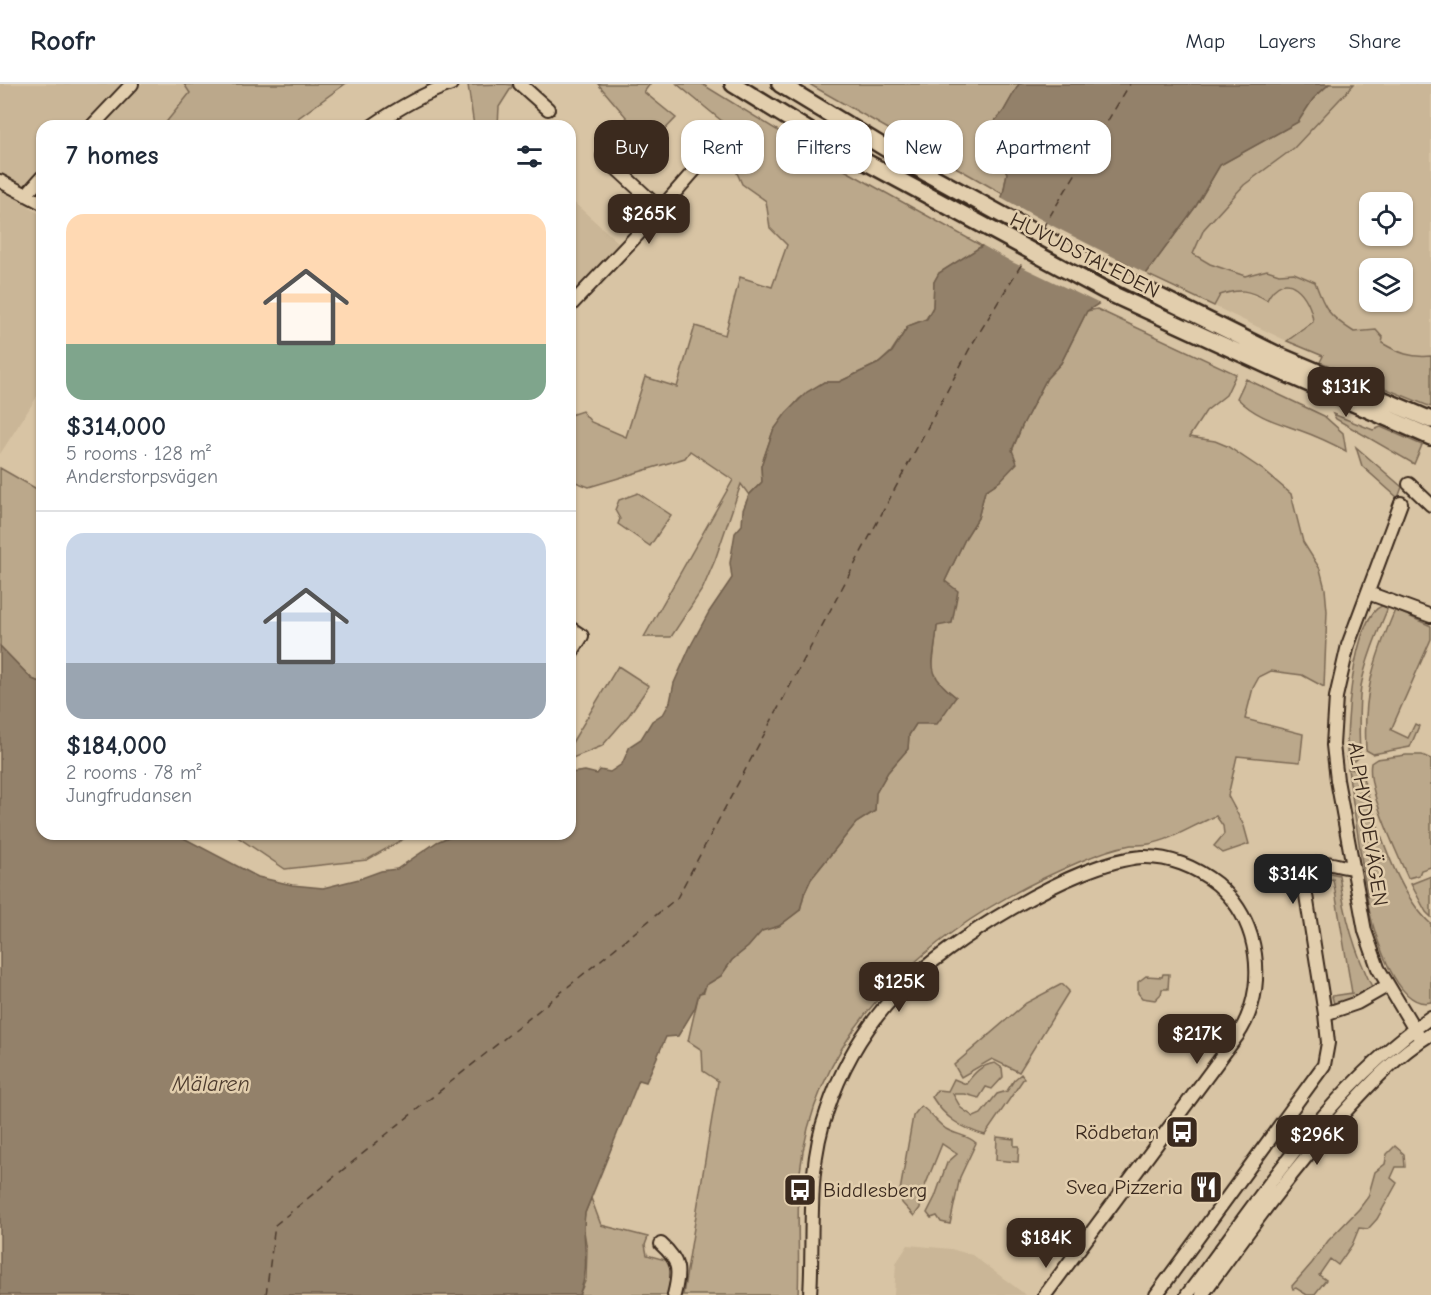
<!DOCTYPE html>
<html lang="en">
<head>
<meta charset="utf-8">
<style>
  body { margin:0; font-family:"Comic Neue",sans-serif; background:#f6f6f7; color:#1f2937; height:100vh; display:flex; flex-direction:column; font-size:22px; white-space:nowrap }
  * { box-sizing:border-box; margin:0 }
  p { font-size:20px; color:#747a83 }
  .icon { flex:none; width:33px; height:33px; fill:none; stroke:currentColor; stroke-width:2; stroke-linecap:round; stroke-linejoin:round }
  .map { position:relative; flex:1; overflow:hidden }
  .panel { position:absolute; left:36px; top:36px; width:540px; height:720px; display:flex; flex-direction:column; background:#fff; border-radius:18px; box-shadow:0 2px 4px #0004 }
  .panel>* { flex:none }
  .banner { position:absolute; left:594px; top:36px; width:570px; height:54px; display:flex; gap:12px }
  .buttons { position:absolute; left:1359px; top:108px; display:grid; gap:12px }
  .buttons a { display:grid; place-items:center; width:54px; height:54px; border-radius:12px; background:#fff; box-shadow:0 2px 4px #0004; font-size:30px }
  .price { position:absolute; translate:-50% -51px; padding:0 14px; border-radius:12px; background:#3b2a1e; color:#fff; font-size:20px; line-height:39px; filter:drop-shadow(0 2px 3px #0008) }
  .price::after { content:''; position:absolute; left:50%; top:36px; width:18px; height:14px; margin-left:-9px; background:inherit; clip-path:polygon(0 0,100% 0,50% 100%) }
  .price.on { background:#222; color:#fff }
  ul { padding:0; list-style:none }
  li { display:grid; align-content:center; gap:12px; height:318px; padding:0 30px }
  li+li { border-top:2px solid #e0e1e3 }
  li span { display:grid; place-items:center; height:186px; border-radius:18px; color:#555 }
  li>.icon { margin-inline-start:auto }
  span .icon { width:108px; height:108px; fill:#fffc; stroke-width:1 }
  li b { font-size:26px }
  h2 { display:flex; justify-content:space-between; align-items:center; height:72px; padding:0 30px; font-size:26px }
  .tag { padding:0 21px; border-radius:18px; background:#fff; box-shadow:0 2px 4px #0004; font-size:21px; line-height:54px }
  .tag.on { background:#3b2a1e; color:#fff }
  header { display:flex; align-items:center; gap:36px; box-sizing:border-box; height:84px; padding:0 30px; background:#fff; border-bottom:2px solid #e0e1e3 }
  header strong { font-size:28px }
  nav { display:flex; gap:33px; margin-inline-start:auto; font-size:21px }
  .map>svg:first-child { display:block }
  .built { fill:#cab697; fill-rule:evenodd }
  .green { fill:#bba88b; stroke:#7b6954; stroke-width:1.5 }
  .water { fill:#93816a; stroke:#705e4c; stroke-width:1.5 }
  .pier { fill:#d8c4a4 }
  .lines { fill:none; stroke-linecap:round; stroke-linejoin:round }
  .ferry { stroke:#4d3b2d; stroke-width:1.5; stroke-dasharray:8 6; stroke-linecap:butt }
  .minor-casing { stroke:#3b2a1e; stroke-width:16 }
  .major-casing { stroke:#3b2a1e; stroke-width:20 }
  .minor { stroke:#e2cead; stroke-width:12 }
  .major { stroke:#e2cead; stroke-width:15 }
  .labels { text-anchor:middle; stroke-width:5; stroke-linejoin:round; paint-order:stroke }
  .street-label { font-size:21px; fill:#3b2a1e; stroke:#e2cead }
  .poi-label { font-size:21px; fill:#3b2a1e; stroke:#e2cead; text-anchor:end }
  .water-label { font-size:22px; font-style:italic; fill:#4d3b2d; stroke:#e2cead }
</style>
</head>
<body>
<header>
<strong>Roofr</strong>
<nav><a>Map</a><a>Layers</a><a>Share</a></nav>
</header>
<div class="map">
<svg width="1431" height="1211" viewBox="0 0 1431 1211">
  <rect width="100%" height="100%" fill="#d8c4a4"/>
  <filter id="ink" filterUnits="userSpaceOnUse"><feTurbulence type="fractalNoise" baseFrequency=".0167" numOctaves="2"/><feDisplacementMap in="SourceGraphic" scale="12" xChannelSelector="R" yChannelSelector="G"/><feConvolveMatrix kernelMatrix="1 2 1 2 8 2 1 2 1" color-interpolation-filters="sRGB"/></filter>
  <g filter="url(#ink)">
    <path class="built" d="M0 0H184L190 9 163 42H42V106L29 124 42 131V305L0 370Z
      M1354 0H1431V272L1418 273 1398 269 1381 259 1376 246 1354 248 1334 235 1323 220 1315 198 1294 189 1279 191 1267 186 1245 192 1210 180 1193 170 1204 145 1244 101 1294 64ZM1370 118H1402V152H1370ZM1370 184H1402V218H1370Z
      M570 115 620 160 570 212Z
      M1285 201 1298 204 1305 212 1312 226 1313 238 1287 257 1214 222 1220 211 1236 205 1263 215 1274 205Z
      M908 1161 951 1165 972 1171 1026 1211H894L896 1179Z"/>
    <path class="green" d="M184 0H345L287 42H163L190 9Z
      M504 0 513 1 499 23 498 42H474L468 1Z
      M598 0H650L644 8 676 34 650 61Z
      M677 0H702L821 73 982 162 939 189 934 198 933 223 926 235 908 242 891 268 879 279 839 298H824L799 315 773 347 761 382 762 398 749 411 741 400 715 476 703 504 671 553H644L733 396 690 367 685 374 589 403 570 396V331L582 327 591 338 626 353 645 293 677 303 695 242 725 251 740 193 772 203 787 161 770 144 766 117 742 100 734 82 751 61Z
      M809 0H1019L1003 28 990 42 988 55 1007 89 1003 110Z
      M1329 0H1354L1294 64 1244 101 1204 145 1193 170 1210 180 1245 192 1267 186 1279 190 1294 189 1315 198C1325 226 1329 232 1354 248L1376 246 1383 254 1382 259C1399 269 1411 274 1431 272V323L1320 278 1323 272 1287 257 1313 238C1311 211 1285 181 1267 216 1248 206 1240 204 1220 211L1214 222 1146 190 1196 122 1220 81 1298 38 1313 15Z
      M1097 225 1236 290 1226 311 1206 327 1189 353 1215 357 1227 362 1263 386 1291 410 1303 458 1320 485 1325 505 1327 527 1324 603 1302 591 1271 587 1259 593 1253 604 1245 635 1303 650 1300 678 1237 672 1228 712 1244 742 1249 760 1223 769 1214 762 1224 750 1223 742 1216 732C1194 741 1172 756 1149 760 1143 761 1137 761 1131 761 1113 764 1095 771 1079 778 945 835 817 933 800 1088 796 1127 800 1171 798 1211H683L718 997 703 987 702 966 688 957 699 909 704 908 706 901 721 892 732 876 748 863 762 846 779 842 800 826 804 810 811 795 856 739 875 727 876 709 888 688 908 665 909 651 916 640 956 613 939 600 932 587 937 542 945 497 966 453 978 434 985 407 1000 397 1022 342 1047 294 1061 279 1087 227Z
      M1246 295 1324 332 1343 349 1346 367C1331 359 1316 352 1299 346 1276 338 1256 333 1237 314Z
      M1333 330 1373 346 1381 343 1422 361 1414 380 1336 335Z
      M1356 363 1402 403 1398 414 1362 382Z
      M0 384 42 408V599L32 595 0 562Z
      M638 409 671 431 650 462 618 440 620 435 615 426 619 416Z
      M1382 522 1387 524V526C1377 550 1366 576 1361 602 1358 625 1359 649 1360 672L1355 677 1348 678C1344 650 1353 532 1382 522Z
      M1395 526 1431 542V555L1391 646 1408 654 1415 640 1419 642 1410 663 1373 670 1366 666C1363 610 1373 578 1395 526Z
      M618 582 649 602 629 631 602 662 570 675V662Z
      M1406 671H1422L1431 675V783L1421 786 1419 791 1408 794C1397 769 1366 705 1371 679L1377 675Z
      M1348 685 1360 686C1365 697 1367 710 1371 721 1383 759 1401 813 1431 840V918C1397 927 1375 851 1369 826Z
      M233 750H412L367 776 285 785Z
      M1315 786 1339 791C1345 833 1354 866 1373 905L1351 916 1334 920 1332 912 1352 909 1333 795 1308 799V795L1316 794Z
      M1431 792V833L1426 828 1411 800Z
      M1163 890H1169L1168 905H1162L1161 910 1155 916 1142 914 1138 909V898L1146 892 1162 893Z
      M1062 900 1069 907 1019 988 992 975 961 993 954 981 1026 919Z
      M995 979 1002 984 1003 993 992 1005 986 1003 979 1014 965 1010H953L961 1024 974 1033 981 1030 997 1010 1007 1007 1014 996 1021 990 1024 994 985 1051C961 1044 945 1034 932 1013L937 1006 948 1007 954 995 966 1000C974 989 981 981 995 979Z
      M921 1022C930 1028 936 1038 946 1045 956 1051 968 1051 976 1059L960 1093 950 1140 941 1138 937 1132 931 1134 927 1129 935 1113 947 1079 957 1070 942 1060 925 1102 920 1124 914 1132 902 1119 900 1107 913 1032Z
      M997 1053 1014 1055V1062H1019L1018 1078 996 1076Z
      M1395 1062 1404 1070 1405 1083H1396L1391 1094 1397 1099 1377 1135 1368 1145 1359 1144 1352 1161 1338 1181 1330 1175 1319 1191 1326 1196 1314 1211H1307L1296 1204 1293 1205 1292 1202 1312 1179 1328 1157 1359 1125 1368 1113 1375 1088 1385 1080 1387 1070Z
      M591 1114 601 1141 648 1153 645 1161 647 1171 669 1177 672 1185 668 1211H579L586 1195 587 1165 583 1142 585 1129Z"/>
    <path class="water" d="M1019 0H1329L1313 15 1298 38 1220 81 1196 122 1146 190 1087 227 1061 279 1047 294 1022 342 1012 366 1017 379 1000 397 985 407 978 434 966 453 945 497 958 507 952 539 937 542C935 580 922 587 956 613L937 640H916L909 651 908 665 888 688 876 709 875 727 856 739 811 795 804 810 800 826 779 842 762 847 748 863 732 876 721 892 706 901 703 908 699 909 695 924 678 952 666 953 646 998 639 996 585 1129C581 1159 592 1179 579 1211H0V562L32 595 42 599V750H176L258 793 292 801 323 804 359 795 381 787 397 785 437 758 455 750H570V689L585 687 597 690 600 686 610 688 622 680 630 662 641 655 652 637 664 629 670 618 674 599 690 563 709 528 732 494 730 479 735 449 742 441 743 426 749 411 762 398 761 382 773 347 786 329 807 308 824 298H839L879 279 892 268 908 242 927 235 933 223 934 198 939 189 982 162 1003 110 1007 89 988 55 990 42 1003 28Z"/>
    <path class="pier" d="M999 112 1053 142 1149 191 1102 221 1012 178 980 160Z"/>
    <g class="lines">
      <path class="ferry" d="M1042 145 1130 0
        M266 1211 275 1141 677 814 971 262 1026 173"/>
      <defs>
        <path id="minor" d="M520 0 548 25
          M92 42 132 0
          M372 42C397 25 422 10 451 0
          M603 72 659 124
          M0 97 42 119
          M26 111 42 93
          M570 222 643 145 721 56
          M1409 400 1431 421
          M1401 419 1348 561 1336 613 1333 661 1337 696 1365 847 1378 884 1421 956
          M1368 509 1431 532
          M570 544 582 552 570 571
          M1325 930 1357 919 1387 902
          M661 1160C680 1177 680 1187 674 1211
          M810 1211C814 1150 806 1085 827 1027 842 982 866 941 899 907 946 859 1074 778 1142 773 1169 772 1196 783 1217 800 1233 814 1245 832 1251 852 1261 886 1257 923 1237 952L1045 1211
          M1156 1211 1324 981 1328 959 1325 930 1302 786C1322 773 1333 782 1353 784
          M1187 1211C1262 1113 1328 1004 1431 933
          M1202 1211C1247 1149 1292 1086 1343 1030 1370 1000 1397 971 1431 950"/>
        <path id="major" d="M733 0 814 50 1105 207 1275 285 1431 353
          M780 0 928 90 1077 172 1280 272 1431 336"/>
      </defs>
      <use href="#minor" class="minor-casing"/>
      <use href="#major" class="major-casing"/>
      <use href="#minor" class="minor"/>
      <use href="#major" class="major"/>
    </g>
  </g>
  <defs>
    <symbol id="bus-square" viewBox="-11 -11 22 22"><rect x="-9" y="-9" width="18" height="18" rx="4" fill="#3b2a1e" stroke="#e2cead"/><path d="M-5-6H5V4H4V6H2V4H-2V6H-4V4H-5ZM-3.5-4V0h7V-4ZM-3.5 1.2v1.5H-2V1.2ZM2 1.2v1.5H3.5V1.2Z" fill="#fff"/></symbol>
    <symbol id="restaurant-square" viewBox="-11 -11 22 22"><rect x="-9" y="-9" width="18" height="18" rx="4" fill="#3b2a1e" stroke="#e2cead"/><path d="M-5-6h1v4h1v-4h1v4h1v-4h1v5L-1.5 .5V6h-2V.5L-5-1ZM5-6V6H3V1.5H1.5Q1.5-4 5-6Z" fill="#fff"/></symbol>
  </defs>
  <g fill-rule="evenodd">
    <use href="#bus-square" x="1163" y="1029" width="38" height="38"/>
    <use href="#restaurant-square" x="1187" y="1084" width="38" height="38"/>
    <use href="#bus-square" x="781" y="1087" width="38" height="38"/>
  </g>
  <g class="labels">
    <g class="street-label">
      <text transform="translate(1085 171) rotate(27)" y="7">HUVUDSTALEDEN</text>
      <text transform="translate(1368 740) rotate(81)" y="7">ALPHYDDEVÄGEN</text>
    </g>
    <g class="poi-label">
      <text x="1159" y="1055">Rödbetan</text>
      <text x="1183" y="1110">Svea Pizzeria</text>
      <text x="823" y="1113" text-anchor="start">Biddlesberg</text>
    </g>
    <g class="water-label">
      <text x="211" y="1007">Mälaren</text>
    </g>
  </g>
</svg>
<div class="buttons">
<a><svg class="icon" aria-label="locate" viewBox="0 0 24 24"><circle cx="12" cy="12" r="6"/><path d="M12 2v4M12 18v4M2 12h4M18 12h4"/></svg></a>
<a><svg class="icon" aria-label="layers" viewBox="0 0 24 24"><path d="M12 4l9 5-9 5-9-5zM3 14l9 5 9-5"/></svg></a>
</div>
<b class="price" style="left:649px;top:161px">$265K</b>
<b class="price" style="left:1346px;top:334px">$131K</b>
<b class="price on" style="left:1293px;top:821px">$314K</b>
<b class="price" style="left:899px;top:929px">$125K</b>
<b class="price" style="left:1197px;top:981px">$217K</b>
<b class="price" style="left:1317px;top:1082px">$296K</b>
<b class="price" style="left:1046px;top:1185px">$184K</b>
<div class="banner">
<a class="tag on">Buy</a>
<a class="tag">Rent</a>
<a class="tag">Filters</a>
<a class="tag">New</a>
<a class="tag">Apartment</a>
</div>
<section class="panel">
<h2>7 homes<svg class="icon" aria-label="filters" viewBox="0 0 24 24"><path d="M4 7h16M4 17h16"/><circle cx="9" cy="7" r="2"/><circle cx="15" cy="17" r="2"/></svg></h2>
<ul>
<li><span style="background:linear-gradient(#ffd9b3 70%,#7fa58c 0)"><svg class="icon" aria-label="home" viewBox="0 0 24 24"><path d="M3 11l9-7 9 7M6 9v11h12V9"/></svg></span><div><b>$314,000</b><p>5 rooms · 128 m²</p><p>Anderstorpsvägen</p></div></li>
<li><span style="background:linear-gradient(#c9d6e8 70%,#9aa5b1 0)"><svg class="icon" aria-label="home" viewBox="0 0 24 24"><path d="M3 11l9-7 9 7M6 9v11h12V9"/></svg></span><div><b>$184,000</b><p>2 rooms · 78 m²</p><p>Jungfrudansen</p></div></li>
</ul>
</section>
</div>
</body>
</html>
